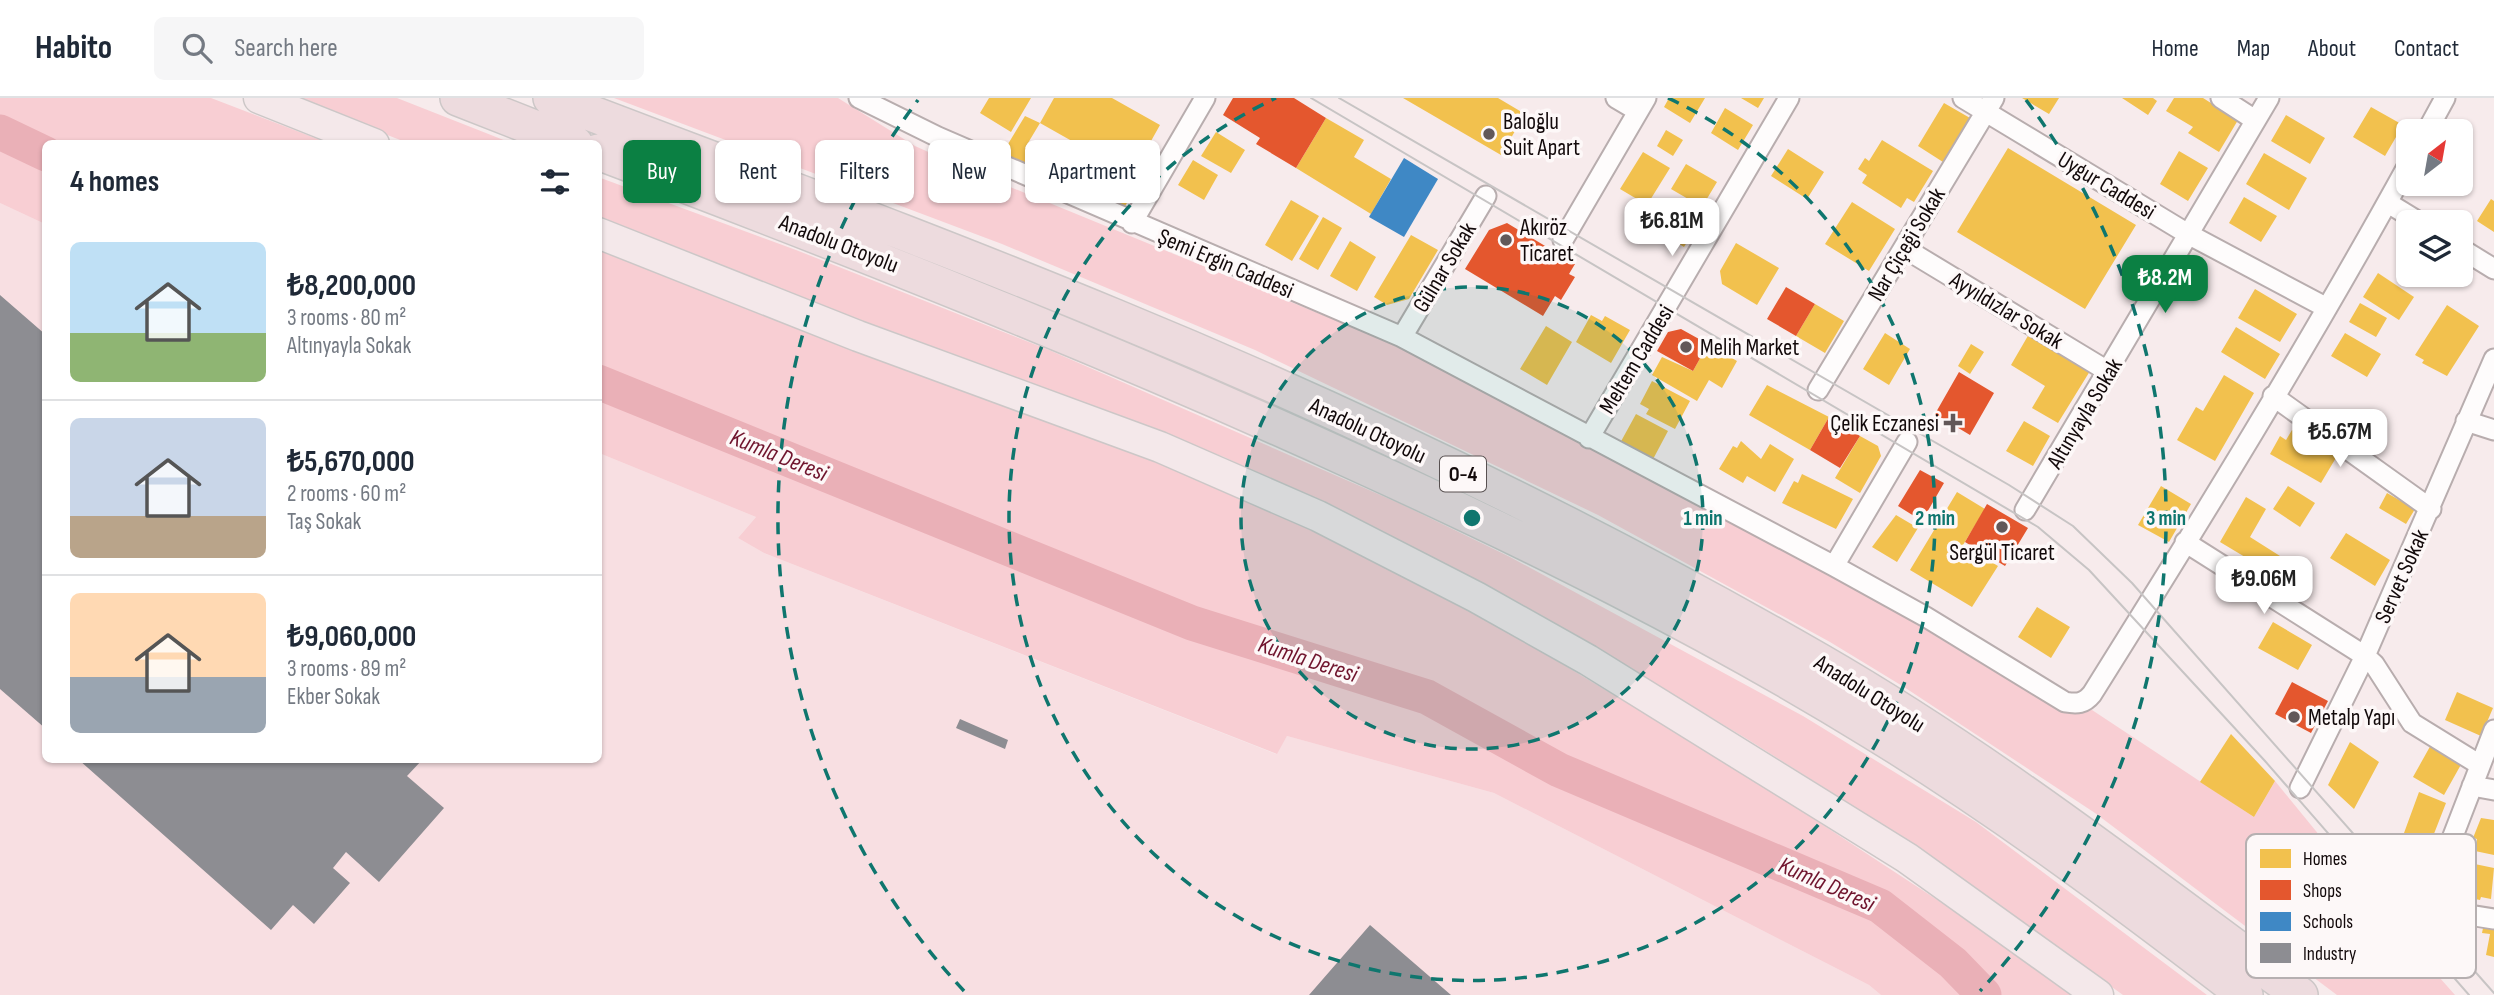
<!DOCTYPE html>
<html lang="en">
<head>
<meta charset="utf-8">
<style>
  body { margin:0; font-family:"Sofia Sans Condensed",sans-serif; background:#f6f6f7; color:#1f2937; height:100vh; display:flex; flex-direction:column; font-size:26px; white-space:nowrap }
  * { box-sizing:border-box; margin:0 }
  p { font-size:23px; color:#747a83 }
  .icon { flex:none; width:38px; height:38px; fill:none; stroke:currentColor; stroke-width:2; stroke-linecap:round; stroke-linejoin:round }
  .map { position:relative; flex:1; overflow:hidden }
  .sheet { position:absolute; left:42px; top:42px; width:560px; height:623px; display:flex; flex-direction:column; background:#fff; border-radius:10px; box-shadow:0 2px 5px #0004 }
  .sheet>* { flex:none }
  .hud { position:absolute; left:623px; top:42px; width:665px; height:63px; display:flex; gap:14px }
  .needle { width:46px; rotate:31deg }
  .buttons { position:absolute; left:2396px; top:21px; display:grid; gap:14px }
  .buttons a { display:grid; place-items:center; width:77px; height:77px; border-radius:10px; background:#fff; box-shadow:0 2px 5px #0004; font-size:35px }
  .price { position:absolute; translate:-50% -60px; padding:0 16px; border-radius:14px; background:#fff; color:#222; font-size:23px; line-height:46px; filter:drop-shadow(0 2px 4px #0008) }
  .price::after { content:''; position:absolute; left:50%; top:42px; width:21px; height:16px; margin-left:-10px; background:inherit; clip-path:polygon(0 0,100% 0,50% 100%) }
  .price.selected { background:#0b8043; color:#fff }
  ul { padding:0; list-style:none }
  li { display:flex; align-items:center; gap:21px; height:175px; padding:0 28px }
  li+li { border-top:2px solid #e0e1e3 }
  li span { display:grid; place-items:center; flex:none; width:196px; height:140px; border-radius:10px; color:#555 }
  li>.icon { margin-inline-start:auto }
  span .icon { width:84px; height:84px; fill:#fffc; stroke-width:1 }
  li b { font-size:30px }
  h2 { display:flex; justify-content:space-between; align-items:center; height:84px; padding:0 28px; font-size:30px }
  .pill { padding:0 24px; border-radius:10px; background:#fff; box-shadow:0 2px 5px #0004; font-size:24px; line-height:63px }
  .pill.selected { background:#0b8043; color:#fff }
  header { display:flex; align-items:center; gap:42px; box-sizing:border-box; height:98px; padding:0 35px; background:#fff; border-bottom:2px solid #e0e1e3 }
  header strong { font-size:33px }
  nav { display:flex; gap:38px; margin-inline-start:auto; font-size:24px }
  .search { width:490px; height:63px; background:#f6f6f7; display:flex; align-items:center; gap:18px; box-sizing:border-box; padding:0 24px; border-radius:10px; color:#747a83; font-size:26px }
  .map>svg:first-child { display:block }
  .built { fill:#f8dfe2 }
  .green { fill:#f8ced3 }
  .homes { fill:#f2c14e }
  .shops { fill:#e4572e }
  .schools { fill:#3f88c5 }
  .industry { fill:#8d8d92 }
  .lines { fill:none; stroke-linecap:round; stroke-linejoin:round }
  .river { stroke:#eab0b7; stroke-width:35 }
  .minor-casing { stroke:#b8adae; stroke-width:23 }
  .primary-casing { stroke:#ccc7c7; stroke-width:33 }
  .motorway-casing { stroke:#ccc7c7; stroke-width:38 }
  .minor { stroke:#fefcfc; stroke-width:19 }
  .primary { stroke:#f4e8ea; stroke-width:30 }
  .motorway { stroke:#eddbde; stroke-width:35 }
  .tram { stroke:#c7c4c4; stroke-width:2 }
  .ring { fill:none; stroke:#0f766e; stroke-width:3.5; stroke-dasharray:12 9 }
  .poi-dot { fill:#625859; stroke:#fdf8f8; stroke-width:2.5 }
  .labels { text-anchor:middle; stroke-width:7; stroke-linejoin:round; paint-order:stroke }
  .shield { fill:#fdf8f8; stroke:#585151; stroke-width:2 }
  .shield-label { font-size:21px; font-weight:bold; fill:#12090a }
  .poi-label { font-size:23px; fill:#12090a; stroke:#fdf8f8; text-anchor:start }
  .street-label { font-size:23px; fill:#12090a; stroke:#fdf8f8 }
  .water-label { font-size:24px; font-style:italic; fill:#70152e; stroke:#fdf8f8 }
  .key { fill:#fdf8f8; stroke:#b6b0b1; stroke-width:2 }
  .key-label { font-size:19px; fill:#12090a }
  .centre { fill:#0f766e; stroke:#fdf8f8; stroke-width:3.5 }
  .ring-label { font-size:21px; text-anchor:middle; font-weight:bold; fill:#0f766e; stroke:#fdf8f8; stroke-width:7; stroke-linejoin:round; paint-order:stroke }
</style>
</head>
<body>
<header>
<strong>Habito</strong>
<div class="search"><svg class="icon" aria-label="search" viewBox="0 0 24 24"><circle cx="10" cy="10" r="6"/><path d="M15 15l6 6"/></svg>Search here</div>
<nav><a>Home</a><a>Map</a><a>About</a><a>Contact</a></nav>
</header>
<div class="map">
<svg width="2494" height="897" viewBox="0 0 2494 897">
  <rect width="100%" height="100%" fill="#f7ebec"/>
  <path class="built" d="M0 105 45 126 46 662H598L599 355 756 419 738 440 764 455 1276 656 1287 638 1494 695 1869 887 1881 897H0Z"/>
  <path class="green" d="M0 0H211L328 45 46 46 45 126 0 105Z
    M292 0H397L511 45H408Z
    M614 0H838L915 48 964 70 1396 247 1830 474 2061 614 2092 612 2254 719 2275 683 2392 826 2455 897H2337L2095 715 1904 589 1830 544 1598 417 1255 252 1002 146Z
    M598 79 796 152 1049 252 1401 406 1510 459 1803 618 1976 724 2207 897H2123L1910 744 1747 641 1577 539 1325 407 1224 359 967 265 599 120Z
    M598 151 1164 365 1308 429 1509 534 1745 676 2003 845 2073 897H1881L1869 887 1494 695 1287 638 1277 656 764 455 738 440 756 419 599 355Z"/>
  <path class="homes" d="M989 0H1031L1011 34 980 15Z
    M1054 0H1112L1160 27 1132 77 1040 25Z
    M1403 0H1498L1525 16 1501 57Z
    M1669 0H1705L1690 25 1664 9Z
    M1741 0H1764L1758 10Z
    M2022 0H2059L2049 16Z
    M2122 0H2153L2157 3 2148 17Z
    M2174 0H2203L2238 22 2219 54 2188 35 2193 29 2166 13Z
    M1944 5 1970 20 1943 64 1918 48Z
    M2371 9 2403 27 2385 58 2353 39Z
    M1725 10 1753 27 1738 52 1711 35Z
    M2286 17 2325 40 2310 66 2271 43Z
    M1025 18 1040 25 1025 50 1130 100 1122 113 1002 56Z
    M1326 20 1364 42 1354 59 1391 81 1371 116 1296 70Z
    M1666 32 1683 42 1673 58 1657 48Z
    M1216 34 1245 52 1231 75 1201 58Z
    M1882 42 1933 73 1914 104 1907 100 1901 110 1862 85 1867 77 1858 71 1865 60 1869 63Z
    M2008 50 2136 127 2085 211 1957 134Z
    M1788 51 1824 74 1807 101 1771 78Z
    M2179 53 2208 70 2188 103 2160 86Z
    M1643 54 1670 70 1647 107 1620 91Z
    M2264 55 2307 80 2289 112 2246 86Z
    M1193 62 1218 77 1204 102 1178 87Z
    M1686 66 1717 84 1702 109 1671 91Z
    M2244 99 2277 118 2261 144 2229 125Z
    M2491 101 2494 103V134L2477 123Z
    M1291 102 1319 118 1292 163 1265 147Z
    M1670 102 1701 121 1684 149 1653 129Z
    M1852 104 1895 131 1869 173 1825 146Z
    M1323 119 1342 130 1318 172 1299 161Z
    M1411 137 1438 152 1409 201 1387 207 1374 199Z
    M1350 143 1376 159 1357 193 1330 178Z
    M1736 145 1779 170 1757 207 1722 186 1720 173Z
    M2378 175 2414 199 2399 222 2363 199Z
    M2255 191 2297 216 2280 244 2238 220Z
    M2360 205 2387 220 2376 239 2349 224Z
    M1815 206 1844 223 1825 255 1796 238Z
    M2447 207 2479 228 2447 278 2422 265 2424 262 2415 257Z
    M1591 217 1602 223 1605 218 1630 232 1611 265 1576 244Z
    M1546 228 1572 244 1547 287 1520 271Z
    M2236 229 2280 256 2265 281 2221 254Z
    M1885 235 1910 251 1889 287 1863 271Z
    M2345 235 2381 256 2367 279 2331 258Z
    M2029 236 2090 273 2058 325 2032 310 2045 288 2011 267Z
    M1708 246 1737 263 1722 290 1709 282 1697 303 1652 277 1662 259 1693 273Z
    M1971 246 1984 254 1970 276 1958 268Z
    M2224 277 2254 295 2215 363 2177 342 2196 309 2203 313Z
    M1652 283 1690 303 1675 331 1646 316 1649 311 1640 306Z
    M1767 287 1829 319 1810 352 1749 317Z
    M1636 316 1668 333 1651 365 1619 347Z
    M2024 323 2050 338 2033 368 2006 353Z
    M2292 332 2337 358 2321 385 2270 356 2280 338 2286 342Z
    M1860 338 1878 348 1881 358 1860 395 1835 380Z
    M1741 343 1761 361 1770 346 1794 361 1775 394 1747 378 1743 385 1719 371 1733 348 1737 350Z
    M1802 376 1853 401 1836 431 1782 405 1794 383 1798 385Z
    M2161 388 2191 406 2169 444 2138 427Z
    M2288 388 2315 405 2300 429 2273 411Z
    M1957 394 1985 411 1963 447 1998 468 1972 509 1910 472Z
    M2387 395 2415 411 2406 426 2379 410Z
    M2246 399 2266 411 2250 439 2280 458 2270 474 2220 444Z
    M1896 417 1918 430 1897 464 1872 449Z
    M2346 435 2390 462 2375 488 2330 460Z
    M2037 509 2070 529 2051 560 2018 539Z
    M2273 524 2312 547 2298 572 2258 550Z
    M2457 594 2493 610 2481 638 2445 622Z
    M2231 636 2275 683 2254 719 2200 684Z
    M2350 644 2379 664 2354 711 2328 687Z
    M2432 645 2463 663 2444 697 2413 679Z
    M2419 694 2446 705 2430 746 2404 735Z
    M2481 720 2494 722V757L2475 753 2477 741 2473 740Z
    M2465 764 2494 770 2491 801 2481 799 2480 802 2460 798V795L2456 794Z
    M2484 825 2494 827V859L2486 857 2490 836 2482 835Z"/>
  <path class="shops" d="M1233 0H1294L1326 20 1296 70 1256 46 1260 40 1223 17Z
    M1507 125 1575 166 1569 176 1575 179 1561 202 1555 198 1543 218 1465 171 1489 132Z
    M1786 189 1815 206 1796 238 1767 221Z
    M1681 231 1708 246 1693 273 1657 253 1668 234Z
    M1959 274 1994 295 1970 337 1935 316Z
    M1829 319 1860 338 1840 370 1810 352Z
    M1920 372 1944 385 1922 423 1898 408Z
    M1987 406 2028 430 2005 468 1965 444Z
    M2292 584 2328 603 2311 635 2275 616Z"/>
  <path class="schools" d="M1404 60 1438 81 1404 139 1369 119Z"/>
  <path class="industry" d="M0 197 46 237V631L0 591Z
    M960 621 1008 642 1005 651 956 630Z
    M79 662H422L407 678 444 710 379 784 346 754 333 770 350 785 314 826 293 807 271 832Z
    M1370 827 1451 897H1309Z"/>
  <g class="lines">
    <path class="river" d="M0 34 46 56
      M598 284 1192 525 1427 599 1559 672 1880 808 1953 865 1984 897"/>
    <defs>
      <path id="minor" d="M859 0 938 39 1402 239 1834 468 1926 519 2065 604C2077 606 2084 606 2092 596 2201 422 2309 247 2408 67
        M1616 0 1638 13
        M1963 0 2188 136 2327 210
        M2221 0 2255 22
        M2427 33 2445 0
        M2388 105 2419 124
        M1132 125 1205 0
        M1563 142 1646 0
        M1904 150 2109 274
        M2460 150 2494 171
        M1402 239 1486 98
        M1818 292 1994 0
        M2273 298 2431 411
        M2466 323 2494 332
        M1589 340 1789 0
        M2025 412 2269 0
        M2185 444 2365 558 2374 566 2412 625 2480 667
        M1834 468 1907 344
        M2472 688 2494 692
        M2300 690 2365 558 2494 261
        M2425 810 2494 821
        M2417 831 2494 632"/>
      <path id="primary" d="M259 0 374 46
        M598 135 858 238 1160 349 1318 418 1476 499 1588 562 1907 760 2098 897"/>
      <path id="motorway" d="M458 0 575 46
        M551 0C739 72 929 142 1115 219 1356 318 1593 433 1819 563 1989 661 2142 781 2300 897
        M598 54C852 150 1103 249 1350 362 1528 443 1705 530 1872 633 2001 712 2125 804 2245 897"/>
    </defs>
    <use href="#minor" class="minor-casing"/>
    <use href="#primary" class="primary-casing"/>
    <use href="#motorway" class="motorway-casing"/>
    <use href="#minor" class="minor"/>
    <use href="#primary" class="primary"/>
    <use href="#motorway" class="motorway"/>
    <path class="tram" d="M1311 0 2038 429 2089 472 2265 663 2469 897
      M1339 0 2009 387 2073 428 2132 485 2494 895"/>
  </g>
  <circle cx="1472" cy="420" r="231" fill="#0f766e" fill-opacity=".12"/>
  <g class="ring">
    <circle cx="1472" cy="420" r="231"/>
    <path d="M1668 0A463 463 0 1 1 1276 0"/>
    <path d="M964 893A694 694 0 0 1 918 2M2026 2A694 694 0 0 1 1980 893"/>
  </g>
  <g class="poi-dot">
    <circle cx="1489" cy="36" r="7"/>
    <circle cx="1506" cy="142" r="7"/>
    <circle cx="1686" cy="249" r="7"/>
    <path d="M1949.5 314.5h7v7h7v7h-7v7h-7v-7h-7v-7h7z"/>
    <circle cx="2002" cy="429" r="7"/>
    <circle cx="2294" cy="619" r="7"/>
  </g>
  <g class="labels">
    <rect class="shield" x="1440" y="358.5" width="46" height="35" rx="5"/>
    <g class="shield-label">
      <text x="1463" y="383">O-4</text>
    </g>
    <g class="poi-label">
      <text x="1503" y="31">Baloğlu<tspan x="1503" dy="26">Suit Apart</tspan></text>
      <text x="1520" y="137">Akıröz<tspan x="1520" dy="26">Ticaret</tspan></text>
      <text x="1700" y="257">Melih Market</text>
      <text x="1939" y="333" text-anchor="end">Çelik Eczanesi</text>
      <text x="2002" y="462" text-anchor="middle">Sergül Ticaret</text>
      <text x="2308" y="627">Metalp Yapı</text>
    </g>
    <g class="street-label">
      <text transform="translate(2107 87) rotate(31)" y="8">Uygur Caddesi</text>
      <text transform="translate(839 145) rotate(21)" y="8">Anadolu Otoyolu</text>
      <text transform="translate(1906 146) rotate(-59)" y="8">Nar Çiçeği Sokak</text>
      <text transform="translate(1226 165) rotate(23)" y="8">Şemi Ergin Caddesi</text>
      <text transform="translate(1444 169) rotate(-59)" y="8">Gülnar Sokak</text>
      <text transform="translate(2007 212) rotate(31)" y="8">Ayyıldızlar Sokak</text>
      <text transform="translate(1636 261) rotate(-59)" y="8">Meltem Caddesi</text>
      <text transform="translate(2084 315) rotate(-59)" y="8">Altınyayla Sokak</text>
      <text transform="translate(1368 332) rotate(25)" y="8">Anadolu Otoyolu</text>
      <text transform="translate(2401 478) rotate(-66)" y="8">Servet Sokak</text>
      <text transform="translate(1870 595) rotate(32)" y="8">Anadolu Otoyolu</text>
    </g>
    <g class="water-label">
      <text transform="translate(779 357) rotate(22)" y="8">Kumla Deresi</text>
      <text transform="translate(1308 561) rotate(18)" y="8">Kumla Deresi</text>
      <text transform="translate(1827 786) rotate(24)" y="8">Kumla Deresi</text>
    </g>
  </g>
  <rect x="2246" y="736" width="230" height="144" rx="10" class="key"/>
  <rect x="2260" y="751" width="31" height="19" fill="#f2c14e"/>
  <rect x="2260" y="782" width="31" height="20" fill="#e4572e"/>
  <rect x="2260" y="814" width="31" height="19" fill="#3f88c5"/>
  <rect x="2260" y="845" width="31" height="20" fill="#8d8d92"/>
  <g class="key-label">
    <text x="2303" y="767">Homes</text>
    <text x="2303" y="799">Shops</text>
    <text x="2303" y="830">Schools</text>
    <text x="2303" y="862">Industry</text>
  </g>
  <circle cx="1472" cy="420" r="10" class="centre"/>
  <g class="ring-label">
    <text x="1703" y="427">1 min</text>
    <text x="1935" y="427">2 min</text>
    <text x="2166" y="427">3 min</text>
  </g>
</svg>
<div class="buttons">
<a><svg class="needle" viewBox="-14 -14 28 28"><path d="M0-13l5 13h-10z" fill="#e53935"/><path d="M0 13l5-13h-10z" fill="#747a83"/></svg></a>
<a><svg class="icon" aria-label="layers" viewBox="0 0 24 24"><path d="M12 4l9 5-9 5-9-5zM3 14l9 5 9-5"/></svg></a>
</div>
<b class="price" style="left:1672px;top:160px">₺6.81M</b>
<b class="price selected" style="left:2165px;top:217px">₺8.2M</b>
<b class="price" style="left:2340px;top:371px">₺5.67M</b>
<b class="price" style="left:2264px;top:518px">₺9.06M</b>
<div class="hud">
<a class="pill selected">Buy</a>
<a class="pill">Rent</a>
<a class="pill">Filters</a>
<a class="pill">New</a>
<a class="pill">Apartment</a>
</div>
<section class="sheet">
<h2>4 homes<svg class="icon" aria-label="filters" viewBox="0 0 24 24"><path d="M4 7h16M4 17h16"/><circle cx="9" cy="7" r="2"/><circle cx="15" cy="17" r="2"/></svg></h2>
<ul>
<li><span style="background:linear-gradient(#bfe0f5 65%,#8fb573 0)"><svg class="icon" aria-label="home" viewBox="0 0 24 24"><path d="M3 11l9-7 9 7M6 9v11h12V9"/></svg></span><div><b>₺8,200,000</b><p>3 rooms · 80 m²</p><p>Altınyayla Sokak</p></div></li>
<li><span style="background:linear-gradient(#c9d6e8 70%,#b9a48a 0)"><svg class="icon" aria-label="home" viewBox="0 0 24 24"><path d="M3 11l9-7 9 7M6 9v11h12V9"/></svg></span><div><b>₺5,670,000</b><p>2 rooms · 60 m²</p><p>Taş Sokak</p></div></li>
<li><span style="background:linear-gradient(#ffd9b3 60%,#9aa5b1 0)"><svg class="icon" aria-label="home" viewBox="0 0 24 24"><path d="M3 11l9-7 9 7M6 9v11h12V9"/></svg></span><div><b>₺9,060,000</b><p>3 rooms · 89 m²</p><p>Ekber Sokak</p></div></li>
</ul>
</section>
</div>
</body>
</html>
